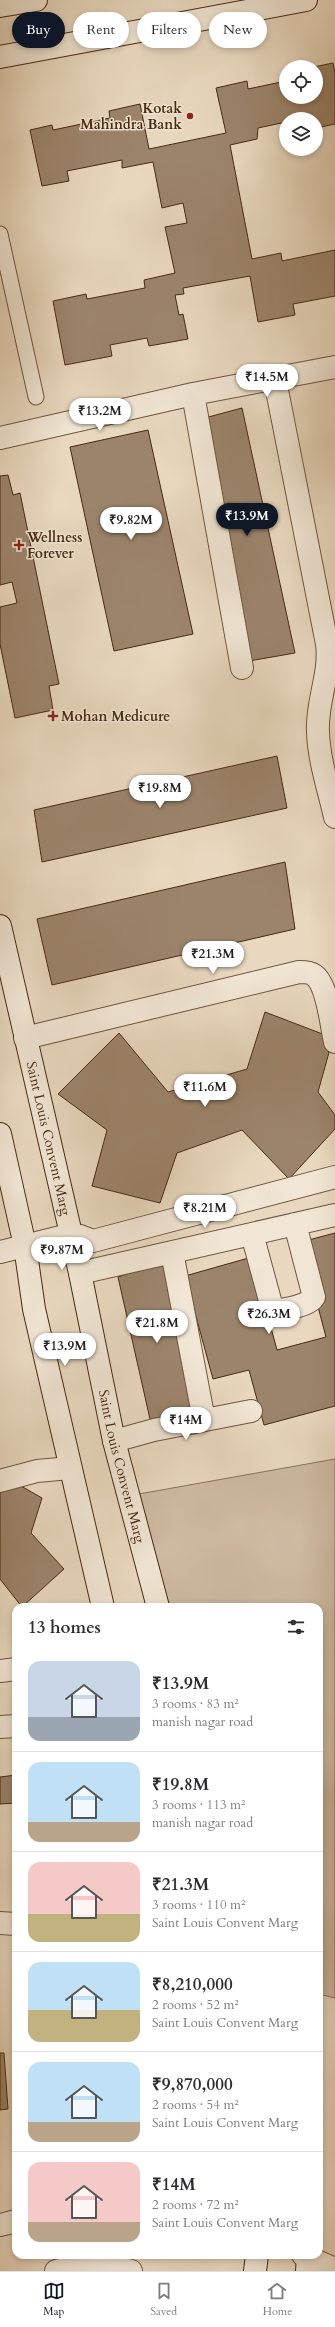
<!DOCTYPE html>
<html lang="en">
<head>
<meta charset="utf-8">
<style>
  body { margin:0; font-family:Cardo,serif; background:#f2f2f3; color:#2b2b33; height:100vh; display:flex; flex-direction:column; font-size:15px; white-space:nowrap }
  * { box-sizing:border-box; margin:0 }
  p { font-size:13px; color:#7c7c81 }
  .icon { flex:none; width:22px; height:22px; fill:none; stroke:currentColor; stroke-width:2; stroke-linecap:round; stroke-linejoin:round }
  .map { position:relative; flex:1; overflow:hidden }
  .sheet { position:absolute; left:12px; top:1603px; width:311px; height:656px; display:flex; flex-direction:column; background:#fff; border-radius:12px; box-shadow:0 2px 6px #0003 }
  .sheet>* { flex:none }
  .banner { position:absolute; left:12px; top:12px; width:311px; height:36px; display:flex; gap:8px }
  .fabs { position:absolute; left:279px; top:60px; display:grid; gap:8px }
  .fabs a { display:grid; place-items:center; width:44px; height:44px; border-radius:50%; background:#fff; box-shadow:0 2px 6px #0003; font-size:20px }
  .price { position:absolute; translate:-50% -34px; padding:0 9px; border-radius:14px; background:#fff; color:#222; font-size:13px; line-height:26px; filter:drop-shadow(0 1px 2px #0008) }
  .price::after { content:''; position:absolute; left:50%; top:24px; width:12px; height:9px; margin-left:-6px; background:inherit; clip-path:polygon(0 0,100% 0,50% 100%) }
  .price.current { background:#111827; color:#fff }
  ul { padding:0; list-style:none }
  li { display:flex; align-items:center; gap:12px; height:100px; padding:0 16px }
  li+li { border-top:1px solid #e1e1e2 }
  li span { display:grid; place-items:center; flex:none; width:112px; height:80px; border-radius:12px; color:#555 }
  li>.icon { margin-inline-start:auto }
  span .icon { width:48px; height:48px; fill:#fffc; stroke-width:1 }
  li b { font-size:17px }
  h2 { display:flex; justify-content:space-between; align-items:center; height:48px; padding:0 16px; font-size:17px }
  .pill { padding:0 14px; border-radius:18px; background:#fff; box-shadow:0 2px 6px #0003; font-size:14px; line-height:36px }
  .pill.current { background:#111827; color:#fff }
  .tab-bar { display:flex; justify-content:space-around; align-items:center; height:56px; border-top:1px solid #e1e1e2; background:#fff; font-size:11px; color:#7c7c81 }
  .tab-bar a { display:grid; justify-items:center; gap:2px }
  .tab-bar .current { color:#111827 }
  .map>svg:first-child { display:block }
  .green { fill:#cebaa2; stroke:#8b725a }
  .building { fill:#9c846c; stroke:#482912 }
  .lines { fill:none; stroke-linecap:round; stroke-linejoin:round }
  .lane-casing { stroke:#70553d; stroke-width:17 }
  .street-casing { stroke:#70553d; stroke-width:24 }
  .secondary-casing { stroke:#482912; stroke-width:24 }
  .lane { stroke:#f1e6d5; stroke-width:15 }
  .street { stroke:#f1e6d5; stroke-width:22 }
  .secondary { stroke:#f1e6d5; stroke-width:22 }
  .poi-dot { fill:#8f2418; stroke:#f1e6d5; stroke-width:1.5 }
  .labels { text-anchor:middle; stroke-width:3; stroke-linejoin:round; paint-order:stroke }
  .poi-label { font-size:14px; font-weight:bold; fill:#482912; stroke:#f1e6d5; text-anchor:start }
  .street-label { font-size:14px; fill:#482912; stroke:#f1e6d5 }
</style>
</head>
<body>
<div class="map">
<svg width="335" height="2271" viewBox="0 0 335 2271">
  <rect width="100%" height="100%" fill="#e9d8bf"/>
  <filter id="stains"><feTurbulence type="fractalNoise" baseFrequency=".005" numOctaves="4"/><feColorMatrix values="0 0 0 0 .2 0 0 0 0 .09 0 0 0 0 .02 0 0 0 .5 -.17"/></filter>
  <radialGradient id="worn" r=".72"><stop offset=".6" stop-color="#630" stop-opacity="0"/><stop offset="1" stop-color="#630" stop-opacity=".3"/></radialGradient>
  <path class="green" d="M335 1459V1998L319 1994V1607H151L122 1497Z"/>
  <path class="building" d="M333 63 335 73V124L316 128V119H286V122L258 128 257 139 230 145 252 259 281 253 282 261 335 250V296L293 304 295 315 258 322 250 276 183 288 184 294 175 295 179 315 183 314 188 339 149 346 147 338 110 345 112 356 65 365 53 301 86 294 87 299 145 288 144 280 175 273 165 227 187 223 183 203 162 208 153 162 122 168V160L67 171 69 181 42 186 30 130 52 125 53 130 110 118 109 111 140 104 149 149 226 133 216 88 247 81 248 89 286 81V97H316V67H314Z
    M242 408 295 653 249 661 201 419Z
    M148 430 193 634 114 651 70 447Z
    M8 475 13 495 20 493 59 684 49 686 53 710 15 718 0 644V607L17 603 12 582 0 585V476Z
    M277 756 287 808 42 862 34 810Z
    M285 862 295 929 52 985 37 919Z
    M265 1012 333 1038 318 1092 335 1115V1129L289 1179 242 1130 177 1153 160 1203 92 1186 107 1130 58 1094 119 1033 168 1092 247 1069Z
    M335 1233V1406L264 1425 249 1370 213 1379 185 1276 252 1257 277 1350 326 1337 301 1242Z
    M164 1262 195 1414 152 1428 118 1277Z
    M0 1474 42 1498 31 1533 64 1569 22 1607 0 1579Z
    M16 1775V1803L0 1804V1777Z
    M0 2053H4L8 2109 0 2110Z"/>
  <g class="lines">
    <defs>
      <path id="lane" d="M0 234 36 397"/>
      <path id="street" d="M275 380 327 644C331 674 316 702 318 732 319 761 329 790 335 817
        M193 394 242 668
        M0 438 193 394 335 367
        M25 1038 299 972C304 972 310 972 314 975 328 985 331 1025 335 1042
        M252 1234 271 1304 274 1309C283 1311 310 1305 314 1297L295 1224
        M0 1252 69 1235 80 1236 93 1241 335 1177
        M172 1252 204 1420
        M80 1273 335 1215
        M114 1441 154 1430 251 1411
        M0 1481 37 1471 70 1468
        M0 1671 16 1669
        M0 1727 16 1726
        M0 1923 16 1924
        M0 2225 16 2221
        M303 2255 335 2269
        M56 2271 93 2261 131 2271"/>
      <g id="secondary">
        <path d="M0 6 36 0"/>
        <path d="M0 57 306 0"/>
        <path id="s1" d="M0 926 80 1273 114 1441 158 1607"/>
        <path d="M0 1134 25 1246 34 1309 103 1607"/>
        <path d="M255 2271 257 2255"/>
        <path d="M307 2271 308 2255"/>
      </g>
    </defs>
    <use href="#lane" class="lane-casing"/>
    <use href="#street" class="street-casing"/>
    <use href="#secondary" class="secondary-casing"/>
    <use href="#lane" class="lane"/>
    <use href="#street" class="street"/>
    <use href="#secondary" class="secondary"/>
  </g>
  <g class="poi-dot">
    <circle cx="190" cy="116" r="4"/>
    <path d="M17 539h4v4h4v4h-4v4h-4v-4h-4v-4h4z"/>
    <path d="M51 710h4v4h4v4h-4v4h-4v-4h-4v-4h4z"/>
  </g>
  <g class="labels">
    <g class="poi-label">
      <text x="182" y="113" text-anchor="end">Kotak<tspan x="182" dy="16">Mahindra Bank</tspan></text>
      <text x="27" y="542">Wellness<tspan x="27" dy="16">Forever</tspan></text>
      <text x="61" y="721">Mohan Medicure</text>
    </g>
    <g class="street-label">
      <text dy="5" stroke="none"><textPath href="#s1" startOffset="218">Saint Louis Convent Marg</textPath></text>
      <text dy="5" stroke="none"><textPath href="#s1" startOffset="554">Saint Louis Convent Marg</textPath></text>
    </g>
  </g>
  <rect width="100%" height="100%" filter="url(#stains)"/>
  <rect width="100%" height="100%" fill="url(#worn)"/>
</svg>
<div class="fabs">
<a><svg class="icon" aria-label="locate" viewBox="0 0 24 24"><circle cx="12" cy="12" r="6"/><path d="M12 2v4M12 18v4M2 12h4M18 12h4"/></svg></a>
<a><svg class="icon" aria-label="layers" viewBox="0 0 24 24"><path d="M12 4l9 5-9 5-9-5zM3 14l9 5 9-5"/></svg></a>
</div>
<b class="price" style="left:267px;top:398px">₹14.5M</b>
<b class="price" style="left:100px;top:432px">₹13.2M</b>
<b class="price current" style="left:247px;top:537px">₹13.9M</b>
<b class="price" style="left:131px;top:541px">₹9.82M</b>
<b class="price" style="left:160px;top:809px">₹19.8M</b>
<b class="price" style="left:213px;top:975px">₹21.3M</b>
<b class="price" style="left:205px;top:1108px">₹11.6M</b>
<b class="price" style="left:205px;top:1229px">₹8.21M</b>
<b class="price" style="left:62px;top:1271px">₹9.87M</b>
<b class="price" style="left:269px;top:1335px">₹26.3M</b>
<b class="price" style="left:157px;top:1344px">₹21.8M</b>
<b class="price" style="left:65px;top:1367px">₹13.9M</b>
<b class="price" style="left:186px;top:1441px">₹14M</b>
<div class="banner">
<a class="pill current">Buy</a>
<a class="pill">Rent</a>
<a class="pill">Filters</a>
<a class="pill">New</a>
</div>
<section class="sheet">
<h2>13 homes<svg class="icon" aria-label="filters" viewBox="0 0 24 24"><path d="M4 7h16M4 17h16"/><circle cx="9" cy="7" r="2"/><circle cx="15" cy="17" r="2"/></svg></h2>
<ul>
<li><span style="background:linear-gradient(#c9d6e8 70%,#9aa5b1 0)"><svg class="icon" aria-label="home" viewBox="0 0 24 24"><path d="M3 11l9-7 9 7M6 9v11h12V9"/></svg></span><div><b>₹13.9M</b><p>3 rooms · 83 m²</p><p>manish nagar road</p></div></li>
<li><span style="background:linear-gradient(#bfe0f5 75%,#b9a48a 0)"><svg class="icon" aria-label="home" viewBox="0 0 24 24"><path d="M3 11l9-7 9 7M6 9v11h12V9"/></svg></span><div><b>₹19.8M</b><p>3 rooms · 113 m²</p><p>manish nagar road</p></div></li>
<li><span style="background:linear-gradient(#f6c9c9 65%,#c2b280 0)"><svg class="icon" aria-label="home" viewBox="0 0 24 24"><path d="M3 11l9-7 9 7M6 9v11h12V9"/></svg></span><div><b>₹21.3M</b><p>3 rooms · 110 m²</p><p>Saint Louis Convent Marg</p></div></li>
<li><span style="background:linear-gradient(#bfe0f5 60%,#c2b280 0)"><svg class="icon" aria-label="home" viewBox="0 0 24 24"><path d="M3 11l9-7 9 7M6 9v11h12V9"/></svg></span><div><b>₹8,210,000</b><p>2 rooms · 52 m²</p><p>Saint Louis Convent Marg</p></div></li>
<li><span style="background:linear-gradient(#bfe0f5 75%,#b9a48a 0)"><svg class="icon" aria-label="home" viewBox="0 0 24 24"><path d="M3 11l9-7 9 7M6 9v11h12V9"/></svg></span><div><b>₹9,870,000</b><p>2 rooms · 54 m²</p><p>Saint Louis Convent Marg</p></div></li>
<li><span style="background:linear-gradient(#f6c9c9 75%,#b9a48a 0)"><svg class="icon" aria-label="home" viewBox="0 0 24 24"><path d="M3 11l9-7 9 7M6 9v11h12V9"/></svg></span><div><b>₹14M</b><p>2 rooms · 72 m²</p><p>Saint Louis Convent Marg</p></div></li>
</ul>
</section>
</div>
<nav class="tab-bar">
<a class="current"><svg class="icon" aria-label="map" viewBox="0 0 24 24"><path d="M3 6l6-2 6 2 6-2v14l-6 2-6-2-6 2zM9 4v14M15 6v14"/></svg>Map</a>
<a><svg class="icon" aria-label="saved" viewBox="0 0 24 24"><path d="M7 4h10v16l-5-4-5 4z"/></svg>Saved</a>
<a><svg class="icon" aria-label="home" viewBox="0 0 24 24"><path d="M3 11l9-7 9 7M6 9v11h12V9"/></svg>Home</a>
</nav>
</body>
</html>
